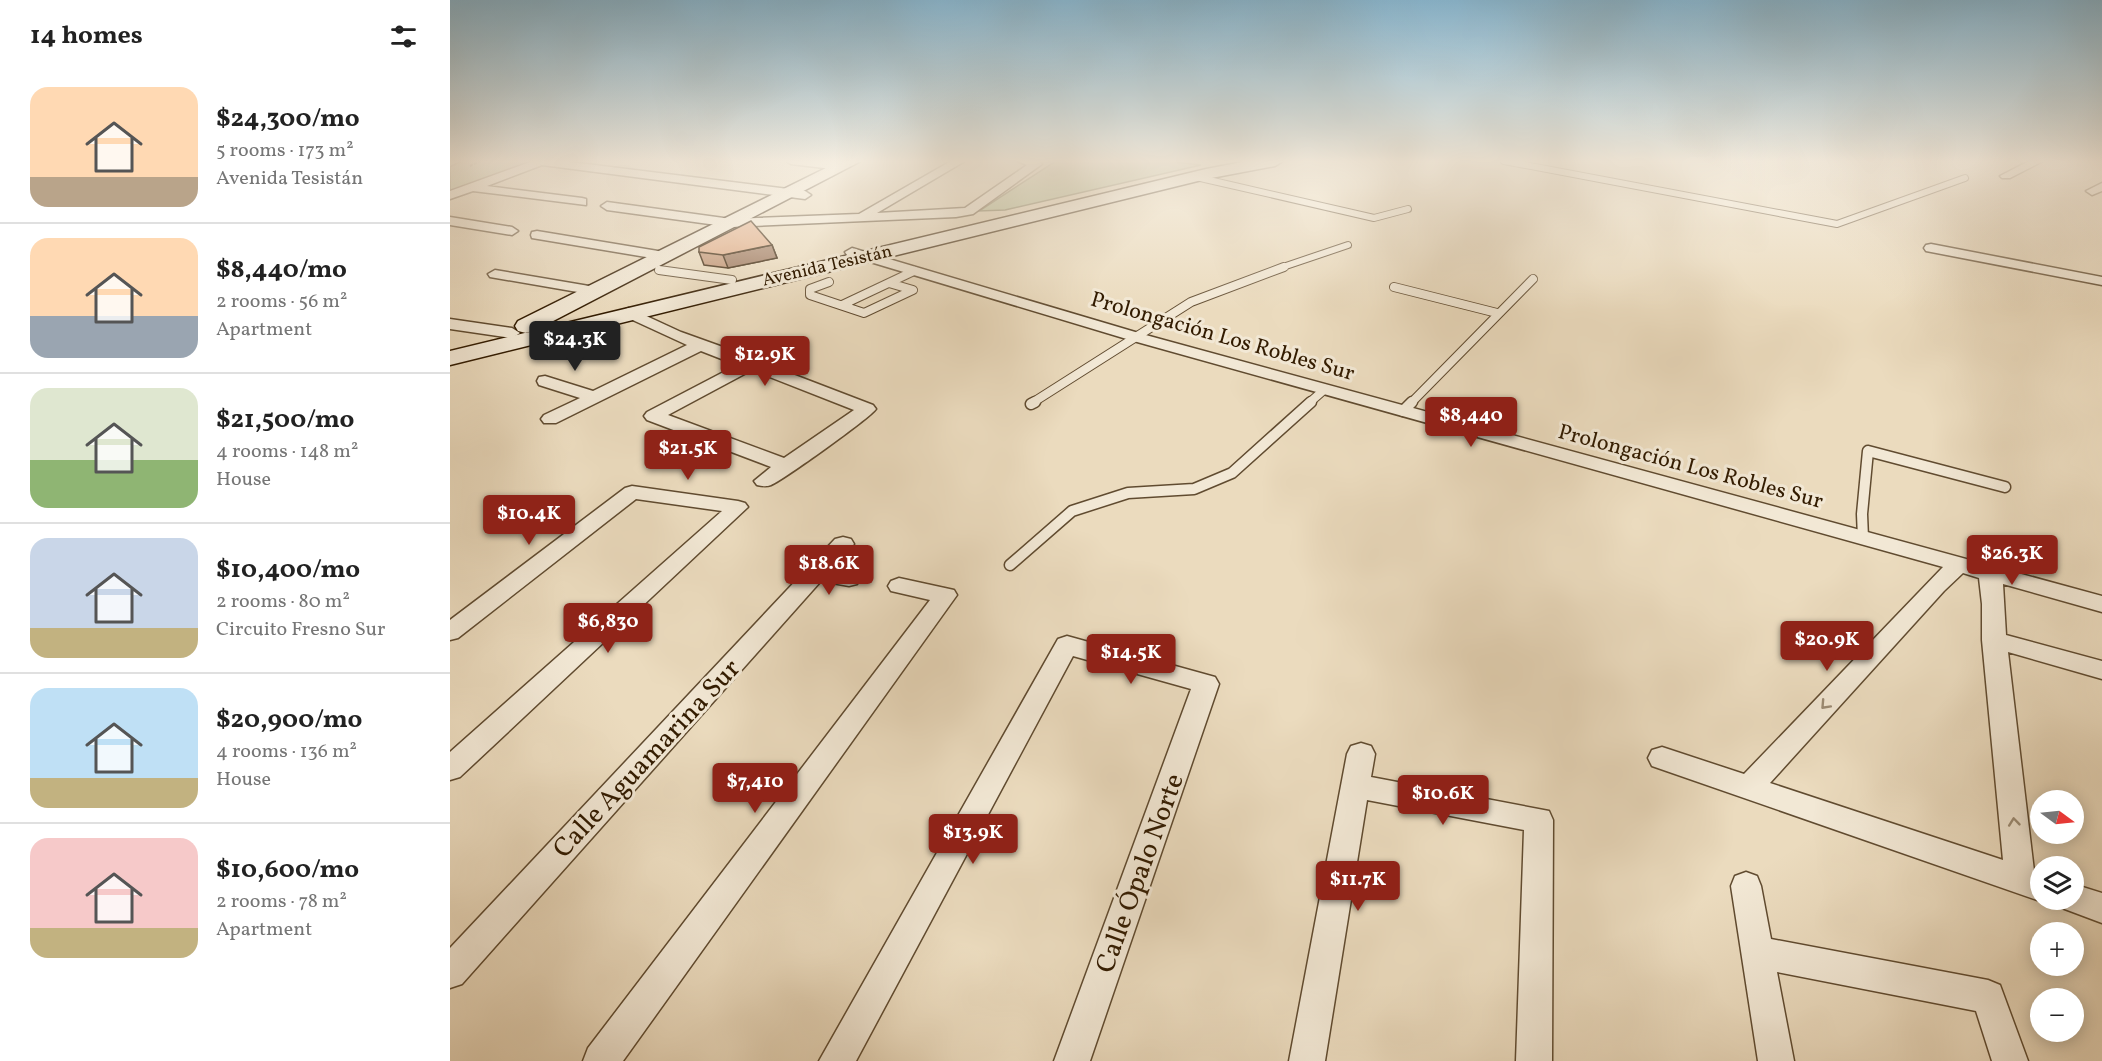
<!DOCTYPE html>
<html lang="en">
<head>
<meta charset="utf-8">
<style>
  body { margin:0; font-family:Vollkorn,serif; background:#f6f6f6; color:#222; height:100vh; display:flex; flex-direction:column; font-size:22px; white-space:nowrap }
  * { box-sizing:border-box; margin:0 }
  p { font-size:20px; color:#767676 }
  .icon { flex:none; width:33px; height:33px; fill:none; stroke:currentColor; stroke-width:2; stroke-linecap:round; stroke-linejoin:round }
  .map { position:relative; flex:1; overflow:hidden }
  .details { display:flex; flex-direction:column; background:#fff; width:450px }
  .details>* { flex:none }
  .needle { width:39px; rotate:105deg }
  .tools { position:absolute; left:1580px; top:790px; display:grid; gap:12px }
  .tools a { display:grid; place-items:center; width:54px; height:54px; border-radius:50%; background:#fff; box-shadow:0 3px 15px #0003; font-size:30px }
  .price { position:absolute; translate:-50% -51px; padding:0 14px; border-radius:6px; background:#8f2418; color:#fff; font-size:20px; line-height:39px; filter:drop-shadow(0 2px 3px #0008) }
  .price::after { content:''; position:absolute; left:50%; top:36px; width:18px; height:14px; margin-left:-9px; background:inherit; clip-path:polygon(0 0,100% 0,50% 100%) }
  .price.active { background:#222; color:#fff }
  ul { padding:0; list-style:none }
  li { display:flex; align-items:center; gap:18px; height:150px; padding:0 30px }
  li+li { border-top:2px solid #e0e0e0 }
  li span { display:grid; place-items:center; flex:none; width:168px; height:120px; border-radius:18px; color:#555 }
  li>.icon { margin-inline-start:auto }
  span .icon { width:72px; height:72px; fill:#fffc; stroke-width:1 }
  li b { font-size:26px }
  h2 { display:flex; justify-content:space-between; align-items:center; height:72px; padding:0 30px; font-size:26px }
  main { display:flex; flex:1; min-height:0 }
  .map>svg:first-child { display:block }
  .green { fill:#b3c194; stroke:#726e4a; stroke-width:1.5 }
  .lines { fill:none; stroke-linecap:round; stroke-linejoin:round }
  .lane-far2-casing { stroke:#604b30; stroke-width:8 }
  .lane-far1-casing { stroke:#604b30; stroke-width:10 }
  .lane-casing { stroke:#604b30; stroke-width:13 }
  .street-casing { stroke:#604b30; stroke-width:3 }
  .secondary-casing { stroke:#321b00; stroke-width:3 }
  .path { stroke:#321b00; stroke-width:2; stroke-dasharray:3 1.5; stroke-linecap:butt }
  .lane-far2 { stroke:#f2e8d5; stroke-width:6 }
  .lane-far1 { stroke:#f2e8d5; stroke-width:8 }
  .lane { stroke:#f2e8d5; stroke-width:10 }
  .street { fill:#f2e8d5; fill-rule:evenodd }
  .secondary { fill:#f2e8d5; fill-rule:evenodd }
  .wall { fill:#c19474; stroke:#321b00; stroke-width:1.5 }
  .shaded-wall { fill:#9d785e; stroke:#321b00; stroke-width:1.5 }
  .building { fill:#e0ac87; stroke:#321b00; stroke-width:1.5 }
  .oneway { stroke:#9c8c75 }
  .labels { text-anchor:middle; stroke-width:6; stroke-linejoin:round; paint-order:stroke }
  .far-street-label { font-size:18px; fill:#321b00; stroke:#f2e8d5 }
  .street-label { font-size:22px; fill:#321b00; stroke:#f2e8d5 }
  .near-street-label { font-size:27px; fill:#321b00; stroke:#f2e8d5 }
</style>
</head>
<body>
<main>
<section class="details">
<h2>14 homes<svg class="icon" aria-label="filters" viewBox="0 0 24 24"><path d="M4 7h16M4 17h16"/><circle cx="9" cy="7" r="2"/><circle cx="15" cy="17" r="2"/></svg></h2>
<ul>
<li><span style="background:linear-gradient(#ffd9b3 75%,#b9a48a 0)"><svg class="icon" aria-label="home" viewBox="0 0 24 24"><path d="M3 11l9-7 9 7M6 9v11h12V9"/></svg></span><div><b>$24,300/mo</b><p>5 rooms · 173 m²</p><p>Avenida Tesistán</p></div></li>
<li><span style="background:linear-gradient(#ffd9b3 65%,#9aa5b1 0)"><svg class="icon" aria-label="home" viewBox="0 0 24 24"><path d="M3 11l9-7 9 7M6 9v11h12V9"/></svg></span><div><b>$8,440/mo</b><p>2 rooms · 56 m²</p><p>Apartment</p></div></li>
<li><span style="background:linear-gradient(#dfe7d0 60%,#8fb573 0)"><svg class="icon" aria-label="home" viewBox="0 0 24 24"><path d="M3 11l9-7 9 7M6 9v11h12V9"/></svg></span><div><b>$21,500/mo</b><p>4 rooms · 148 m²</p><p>House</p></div></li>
<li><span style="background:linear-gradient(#c9d6e8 75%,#c2b280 0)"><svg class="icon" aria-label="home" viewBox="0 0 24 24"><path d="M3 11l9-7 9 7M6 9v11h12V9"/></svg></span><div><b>$10,400/mo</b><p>2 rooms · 80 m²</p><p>Circuito Fresno Sur</p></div></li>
<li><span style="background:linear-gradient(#bfe0f5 75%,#c2b280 0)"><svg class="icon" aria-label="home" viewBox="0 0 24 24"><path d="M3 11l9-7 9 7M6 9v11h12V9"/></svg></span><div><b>$20,900/mo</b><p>4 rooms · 136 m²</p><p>House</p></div></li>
<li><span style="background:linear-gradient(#f6c9c9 75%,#c2b280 0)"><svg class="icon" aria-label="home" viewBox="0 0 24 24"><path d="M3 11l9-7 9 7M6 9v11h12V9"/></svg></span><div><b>$10,600/mo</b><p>2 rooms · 78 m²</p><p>Apartment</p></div></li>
</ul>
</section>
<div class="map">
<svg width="1652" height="1061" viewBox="0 0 1652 1061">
  <rect width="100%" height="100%" fill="#ebdbbe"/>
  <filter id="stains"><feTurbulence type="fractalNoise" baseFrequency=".00333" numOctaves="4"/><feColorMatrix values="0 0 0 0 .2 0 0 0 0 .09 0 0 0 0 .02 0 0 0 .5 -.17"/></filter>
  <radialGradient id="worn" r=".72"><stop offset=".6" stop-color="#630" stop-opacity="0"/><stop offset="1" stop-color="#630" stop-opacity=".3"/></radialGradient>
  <path class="green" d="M13 161H86L0 192V166Z
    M606 161H717L751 165 555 210 529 211Z"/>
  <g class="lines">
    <defs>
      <path id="lane-far2" d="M1054 161 1387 224 1515 178
        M746 177 924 218 958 209
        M830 268 898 245"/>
      <path id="lane-far1" d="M209 270 282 280
        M379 282 360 289V295L414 313 463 290 439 283
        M944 287 1047 313
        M392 305 464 271
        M582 403 741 302 834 267
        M859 403 875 389
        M961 403 1083 279"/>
      <path id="lane" d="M581 404 585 402
        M953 411 962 402
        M1413 538 1412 514 1418 451 1555 487
        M560 565 622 511 678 493 744 489 782 473 861 402"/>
      <path id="street" d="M0 161H9L0 166Z
        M83 161H112L355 191 361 195 355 199 92 165 37 186 132 198 136 199V205L23 191 0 199V191Z
        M336 161C353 161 383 157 397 167L391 170 341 164Z
        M501 161H515L427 213 515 208 577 165 567 161H588L592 164 523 214 506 217 281 227 157 210 151 206 157 202 281 219 409 214Z
        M1579 161H1593L1560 178H1552L1550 176Z
        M1652 183V191L1642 195 1636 191Z
        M0 217 62 227 68 231 62 235 0 225Z
        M87 231 214 252 221 256 214 260 82 238 81 235 82 232Z
        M1481 244 1652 277V285L1476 251 1474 248 1476 245Z
        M402 248 692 334 1652 596V612L1553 584 1556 635 1652 661V679L1558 652 1584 871 1590 873V900H1593L1590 901 1202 766 1198 758 1202 750 1212 747 1294 774 1493 567 680 340 397 255 395 252ZM1513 573 1529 578 1532 604V640L1553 860 1320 783 1494 591Z
        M45 270 145 287 152 291 145 295 40 277 38 274Z
        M179 308 231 332 309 360 311 362 423 405 426 409C420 418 333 480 321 485 316 487 312 486 307 485L304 481 321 467 197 420 194 416 197 412 287 365 251 351 106 423H94L91 419 94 415 130 398 89 385 87 381 89 377 95 376 143 391 237 345 174 316 171 313 174 310ZM302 370 404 410 334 458 218 415Z
        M0 319 62 328 70 333 62 338 0 329Z
        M182 486 288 501 295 503 298 507 10 777 0 780V752L272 511 186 499 8 638 0 640V620L175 488Z
        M393 537 401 539 404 544 383 569 407 574 410 579 407 584 399 586 371 581 12 984 0 988V948L385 539Z
        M449 578 504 590 507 595 173 1061H133L138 1048 480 600 441 591 438 586 441 581Z
        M617 636 765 677 769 684 640 1061H604L741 689 623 656 406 1061H369L608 639Z
        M911 743 921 746 925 754 921 777 1099 811 1103 820 1102 1061H1066L1074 830 917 800 875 1061H839L897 754 901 746Z
        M1296 872 1307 876 1311 886 1321 939 1538 980 1550 985 1578 1061H1542L1526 1011 1327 972 1344 1061H1308L1281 886 1285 876Z
        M1623 884 1652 893V923L1612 908 1608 900H1623Z"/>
      <path id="secondary" d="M390 161H411L84 331 76 333 68 331 65 326 68 321Z
        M798 161H833L825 166 756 179 0 365V351L756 169Z"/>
    </defs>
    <use href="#lane-far2" class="lane-far2-casing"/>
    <use href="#lane-far1" class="lane-far1-casing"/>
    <use href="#lane" class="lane-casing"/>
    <use href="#street" class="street-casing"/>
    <use href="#secondary" class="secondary-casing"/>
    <path class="path" d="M20 166 30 161"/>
    <use href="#lane-far2" class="lane-far2"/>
    <use href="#lane-far1" class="lane-far1"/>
    <use href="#lane" class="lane"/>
    <use href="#street" class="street"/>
    <use href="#secondary" class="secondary"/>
  </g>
  <path class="wall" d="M322 245 327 258 278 268 254 265 249 252Z"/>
  <path class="shaded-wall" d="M322 245 327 258 278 268 273 255Z"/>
  <path class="building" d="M301 221 322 245 273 255 249 252V247Z"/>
  <defs><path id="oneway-chevron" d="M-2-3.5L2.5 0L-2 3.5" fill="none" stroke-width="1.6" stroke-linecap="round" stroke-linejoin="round" transform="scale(1.5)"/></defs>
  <g class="oneway">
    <use href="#oneway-chevron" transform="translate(1375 705) rotate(133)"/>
    <use href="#oneway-chevron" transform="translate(1564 822) rotate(-96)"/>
  </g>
  <linearGradient id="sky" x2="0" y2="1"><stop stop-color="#88b7d1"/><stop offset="0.52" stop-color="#f6efe2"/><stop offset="1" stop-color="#f6efe2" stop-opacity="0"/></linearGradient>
  <rect width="1652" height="310" fill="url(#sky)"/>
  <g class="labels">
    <g class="far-street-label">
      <text transform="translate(377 265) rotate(-13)" y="6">Avenida Tesistán</text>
    </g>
    <g class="street-label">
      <text transform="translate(773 335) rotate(16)" y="8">Prolongación Los Robles Sur</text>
      <text transform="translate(1241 465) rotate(15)" y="8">Prolongación Los Robles Sur</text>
    </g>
    <g class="near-street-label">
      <text transform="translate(196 758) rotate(-47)" y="9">Calle Aguamarina Sur</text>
      <text transform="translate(689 873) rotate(-70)" y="9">Calle Ópalo Norte</text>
    </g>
  </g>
  <rect width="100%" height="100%" filter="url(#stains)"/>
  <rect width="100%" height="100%" fill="url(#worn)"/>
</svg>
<div class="tools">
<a><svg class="needle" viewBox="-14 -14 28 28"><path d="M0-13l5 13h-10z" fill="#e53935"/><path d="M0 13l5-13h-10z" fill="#767676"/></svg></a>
<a><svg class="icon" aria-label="layers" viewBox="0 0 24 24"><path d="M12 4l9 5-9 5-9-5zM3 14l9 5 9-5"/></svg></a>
<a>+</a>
<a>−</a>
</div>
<b class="price active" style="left:125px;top:372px">$24.3K</b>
<b class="price" style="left:315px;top:387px">$12.9K</b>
<b class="price" style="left:1021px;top:448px">$8,440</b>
<b class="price" style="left:238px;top:481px">$21.5K</b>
<b class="price" style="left:79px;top:546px">$10.4K</b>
<b class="price" style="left:1562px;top:586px">$26.3K</b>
<b class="price" style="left:379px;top:596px">$18.6K</b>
<b class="price" style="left:158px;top:654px">$6,830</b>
<b class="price" style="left:1377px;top:672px">$20.9K</b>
<b class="price" style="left:681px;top:685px">$14.5K</b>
<b class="price" style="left:305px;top:814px">$7,410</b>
<b class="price" style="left:993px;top:826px">$10.6K</b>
<b class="price" style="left:523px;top:865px">$13.9K</b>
<b class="price" style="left:908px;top:912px">$11.7K</b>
</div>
</main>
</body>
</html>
